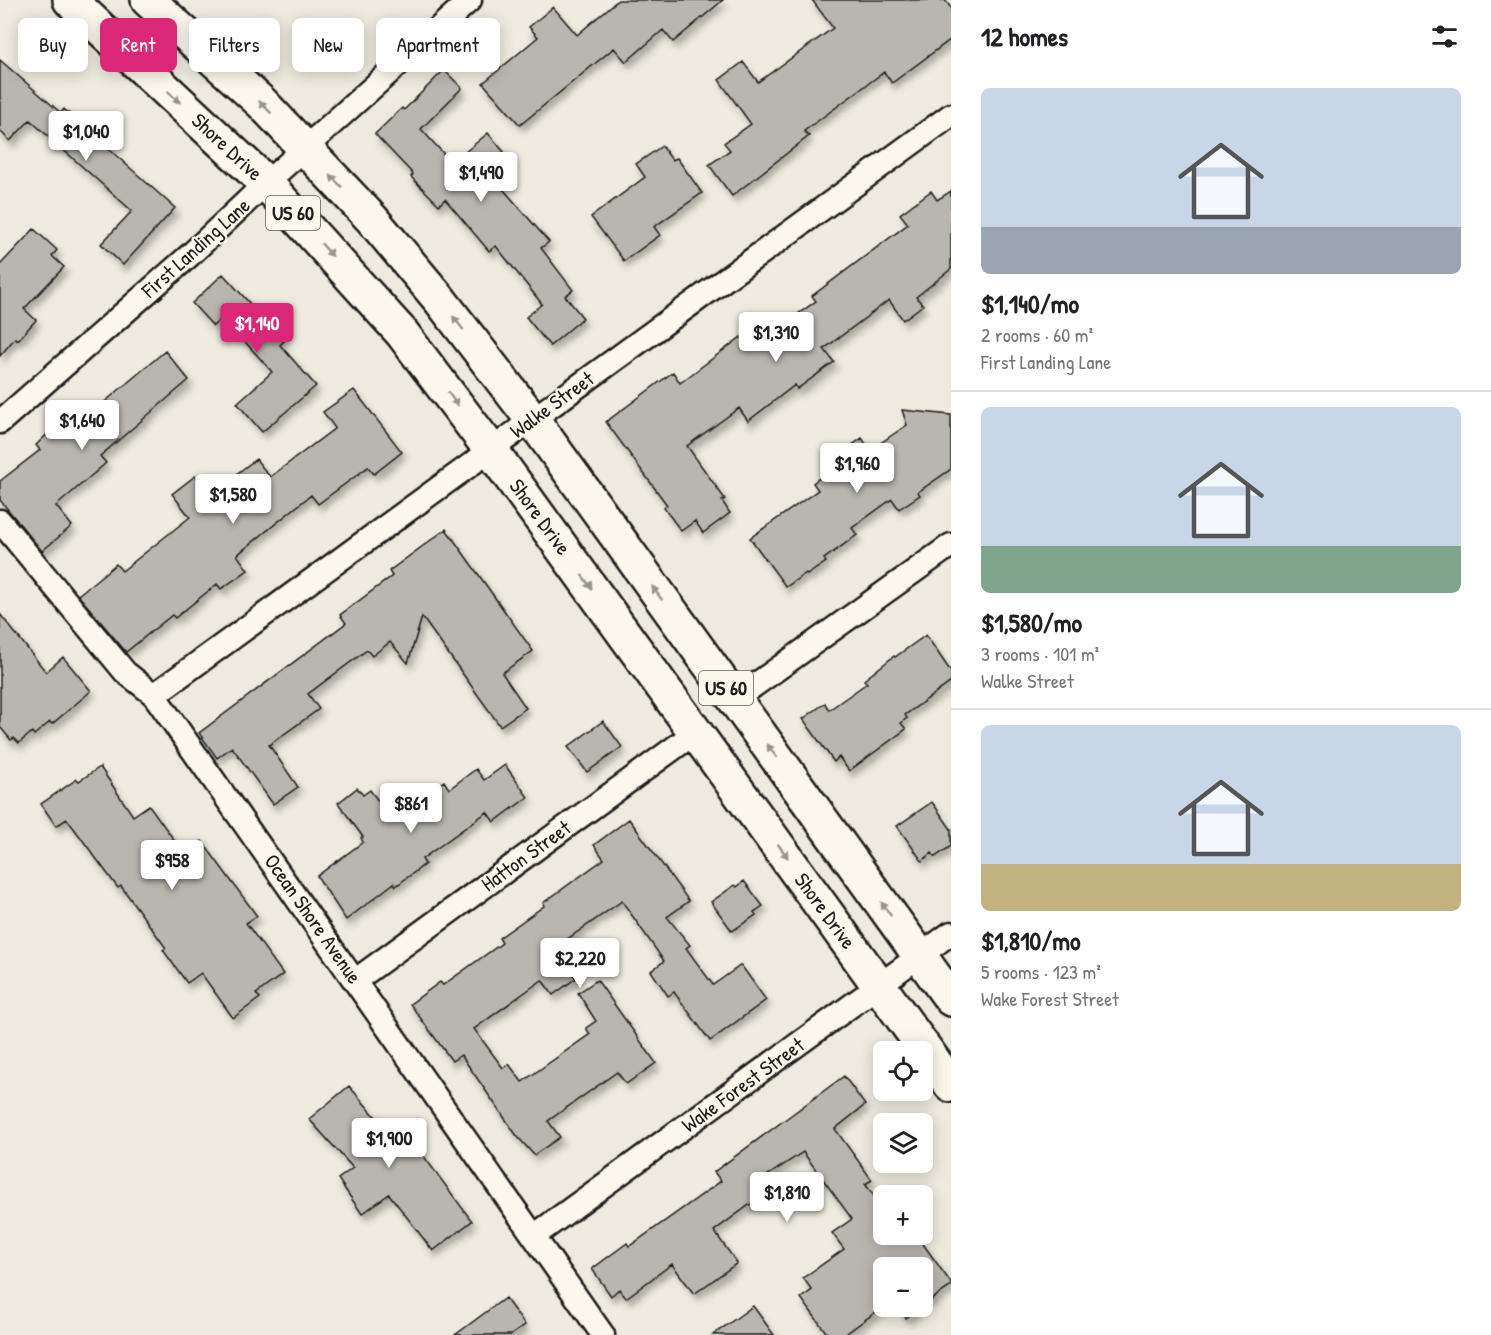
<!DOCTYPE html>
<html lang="en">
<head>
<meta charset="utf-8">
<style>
  body { margin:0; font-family:"Patrick Hand",sans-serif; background:#f2f2f2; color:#202124; height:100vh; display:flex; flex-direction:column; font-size:22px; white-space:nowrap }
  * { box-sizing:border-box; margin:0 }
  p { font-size:20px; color:#757577 }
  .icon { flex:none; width:33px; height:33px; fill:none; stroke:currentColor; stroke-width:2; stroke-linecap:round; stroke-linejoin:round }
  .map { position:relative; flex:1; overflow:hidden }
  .sheet { display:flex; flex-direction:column; background:#fff; width:540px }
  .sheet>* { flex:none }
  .banner { position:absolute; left:18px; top:18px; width:570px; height:54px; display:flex; gap:12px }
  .tools { position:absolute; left:873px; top:1041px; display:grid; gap:12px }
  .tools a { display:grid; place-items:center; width:60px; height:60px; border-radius:9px; background:#fff; box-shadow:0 3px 15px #0003; font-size:30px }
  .price { position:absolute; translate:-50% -51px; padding:0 14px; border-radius:6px; background:#fff; color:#222; font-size:20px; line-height:39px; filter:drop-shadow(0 2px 3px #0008) }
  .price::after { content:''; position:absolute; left:50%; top:36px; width:18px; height:14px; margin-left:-9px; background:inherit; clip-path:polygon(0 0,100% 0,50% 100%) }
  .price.on { background:#db2777; color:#fff }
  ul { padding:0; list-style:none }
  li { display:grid; align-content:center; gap:12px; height:318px; padding:0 30px }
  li+li { border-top:2px solid #e0e0e0 }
  li span { display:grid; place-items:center; height:186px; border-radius:9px; color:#555 }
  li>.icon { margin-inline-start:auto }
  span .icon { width:108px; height:108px; fill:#fffc; stroke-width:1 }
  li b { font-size:26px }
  h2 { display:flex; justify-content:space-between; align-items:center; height:72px; padding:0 30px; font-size:26px }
  .chip { padding:0 21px; border-radius:9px; background:#fff; box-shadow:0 3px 15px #0003; font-size:21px; line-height:54px }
  .chip.on { background:#db2777; color:#fff }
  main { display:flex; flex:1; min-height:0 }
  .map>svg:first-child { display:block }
  .building { fill:#b9b6af; stroke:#1c1c1c; stroke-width:1.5; filter:url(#shadow) }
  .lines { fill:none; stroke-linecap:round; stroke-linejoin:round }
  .minor-casing { stroke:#1c1c1c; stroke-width:27 }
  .trunk-casing { stroke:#1c1c1c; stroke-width:38 }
  .minor { stroke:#fbf7ec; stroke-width:22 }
  .trunk { stroke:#fbf7ec; stroke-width:33 }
  .oneway { fill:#97948e }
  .labels { text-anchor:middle; stroke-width:4.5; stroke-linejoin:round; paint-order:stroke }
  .shield { fill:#fbf7ec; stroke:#5f5e5a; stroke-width:1.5 }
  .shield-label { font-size:20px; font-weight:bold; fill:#1c1c1c }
  .street-label { font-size:21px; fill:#1c1c1c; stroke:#fbf7ec }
</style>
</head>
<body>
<main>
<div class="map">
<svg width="951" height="1335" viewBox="0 0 951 1335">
  <defs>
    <filter id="shadow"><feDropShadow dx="3.5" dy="6" stdDeviation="3" flood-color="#0004"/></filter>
  </defs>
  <rect width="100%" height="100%" fill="#eeeadf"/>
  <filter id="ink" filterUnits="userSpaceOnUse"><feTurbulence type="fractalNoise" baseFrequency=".0167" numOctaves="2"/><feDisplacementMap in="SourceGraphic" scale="12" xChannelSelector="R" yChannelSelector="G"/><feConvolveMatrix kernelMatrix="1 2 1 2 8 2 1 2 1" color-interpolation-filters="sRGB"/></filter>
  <g filter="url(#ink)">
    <path class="building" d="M618 0H723L673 42 663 30 626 62 614 48 520 125 483 83 538 37 529 27 553 7 577 35Z
      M812 0H945L951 8V39L892 83 884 72 804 131 809 136 732 196 709 165 730 150 724 143 751 124 719 80 743 62 758 82 833 28Z
      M0 60 61 113 64 109 175 208 123 265 101 244 132 211 30 120 10 141 0 131Z
      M444 70 462 88 421 129 452 163 488 133 504 152 485 168 549 242 541 248 573 290 565 296 583 318 550 346 526 317 542 304 496 246 489 251 445 199 439 205 411 177 413 174 375 134 402 108 404 110Z
      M662 146 672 160 677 158 702 193 654 227 660 235 624 261 591 217 645 177 636 164Z
      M931 191 937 200 951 191V269L916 297 923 305 903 320 889 300 824 349 834 362 797 389 795 385 748 421 739 408 687 446 725 499 722 501 730 513 703 533 695 521 681 531 664 508 667 505 606 422 673 372 680 383 741 337 750 348 816 301 812 296 908 224 900 214Z
      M34 229 57 250 52 256 64 267 24 309 36 320 18 340 15 338 0 356V265Z
      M223 274 284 341 280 345 316 386 262 432 237 403 272 372 223 317 213 326 192 303Z
      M165 351 189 380 100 456 106 463 56 506 72 526 42 551 0 500V481L40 450 36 445 66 416 75 427Z
      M354 390 402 452 374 474 368 467 318 504 311 495 237 555 248 570 221 589 217 584 175 618 172 615 126 652 78 595 116 564 122 571 190 517 172 494 195 476 210 494 256 459 270 477 335 428 323 412Z
      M902 410 951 415V469L918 492 920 495 899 509 892 499 852 528 857 535 824 559 826 562 807 575 806 573 786 587 750 538 818 490 813 483 848 456 844 451 862 438 870 450 907 425Z
      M446 529 533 651 502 673 526 708 500 726 422 617 408 663 390 642 372 656 367 650 308 694 319 709 269 745 298 787 273 804 232 747 217 758 199 733 346 623 340 615 392 576 389 571Z
      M0 614 46 672 63 657 91 691 52 724 50 722 34 735 32 732 19 743 14 738 11 740 0 727Z
      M926 635 951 672V682L905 715 907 718 901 723 906 729 849 771 839 757 834 762 803 719 825 703 829 710 867 683 864 680 894 656 895 657Z
      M603 721 622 747 587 772 568 747Z
      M505 765 528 797 494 822 487 812 422 859 425 864 396 886 394 883 346 920 317 876 363 842 361 838 363 837 338 803 357 788 363 795 370 790 391 818 444 781 449 789 476 769 484 780Z
      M100 767 133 816 149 805 184 854 202 841 257 916 246 923 283 974 256 994 260 998 233 1018 201 973 187 983 163 950 166 948 121 886 118 888 67 819 56 826 41 804 77 779 79 781Z
      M932 802 951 829V846L935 857 932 853 922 861 897 826Z
      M629 819 689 901 667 917 690 945 686 948 713 985 741 965 766 1000 710 1041 674 992 668 996 651 971 664 961 622 901 556 947 558 950 556 951 576 978 553 995 542 980 474 1029 503 1068 509 1064 522 1082 590 1034 586 1028 596 1021 578 993 597 980 656 1063 626 1084 617 1072 548 1121 560 1137 534 1155 517 1136 461 1055 452 1061 410 1004 440 982 443 985 502 943 499 938 544 906 543 903 604 859 594 845Z
      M744 881 763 906 754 912 756 915 732 931 711 902 735 885 737 887Z
      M844 1076 865 1105 835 1129 872 1180 865 1184 884 1209V1234H916L951 1283V1286L922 1306V1268H884V1306L844 1335H828L801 1298 812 1290 803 1278 844 1249 832 1233 852 1219 803 1152 764 1178 772 1188 714 1231 737 1263 694 1294 672 1264 626 1298 619 1289 611 1296 592 1269 627 1243 629 1246 631 1245 721 1181 714 1172Z
      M349 1086 394 1138 405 1131 472 1221 433 1251 389 1194 362 1214 338 1179 353 1168 309 1119Z
      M505 1298 525 1325 511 1335H455Z
      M753 1306 774 1335H713Z
      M897 1306H922L906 1318Z"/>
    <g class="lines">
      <defs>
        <path id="minor" d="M0 422 190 255 266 183 470 0
          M0 521 125 672 154 695 603 1335
          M154 695 951 115
          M734 700 951 545
          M356 980 696 732
          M534 1236 951 933"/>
        <path id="trunk" d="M70 0 266 183 402 333 491 450 951 1085
          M148 0 262 103 372 219 440 300 532 419 951 999"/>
      </defs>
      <use href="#minor" class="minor-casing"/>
      <use href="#trunk" class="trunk-casing"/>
      <use href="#minor" class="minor"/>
      <use href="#trunk" class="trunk"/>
    </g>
    <defs><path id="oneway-solid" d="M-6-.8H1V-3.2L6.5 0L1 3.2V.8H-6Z" transform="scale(1.5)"/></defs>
    <g class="oneway">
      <use href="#oneway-solid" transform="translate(174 97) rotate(43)"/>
      <use href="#oneway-solid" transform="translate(265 107) rotate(-135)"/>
      <use href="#oneway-solid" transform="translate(336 181) rotate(-134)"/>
      <use href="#oneway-solid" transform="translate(327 250) rotate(48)"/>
      <use href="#oneway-solid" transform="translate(458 323) rotate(-128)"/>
      <use href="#oneway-solid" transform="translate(453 399) rotate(53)"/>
      <use href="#oneway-solid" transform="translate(587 582) rotate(54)"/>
      <use href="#oneway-solid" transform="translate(657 593) rotate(-126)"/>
      <use href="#oneway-solid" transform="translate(772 751) rotate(-126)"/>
      <use href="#oneway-solid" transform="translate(783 851) rotate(54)"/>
      <use href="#oneway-solid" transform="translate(886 909) rotate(-126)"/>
    </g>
  </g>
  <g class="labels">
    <g class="shield">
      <rect x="266" y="196" width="54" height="34" rx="4.5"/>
      <rect x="699" y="671" width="54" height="34" rx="4.5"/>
    </g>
    <g class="shield-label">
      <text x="293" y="220">US 60</text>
      <text x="726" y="695">US 60</text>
    </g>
    <g class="street-label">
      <text transform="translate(227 147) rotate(43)" y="7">Shore Drive</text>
      <text transform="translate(196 248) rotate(-42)" y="7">First Landing Lane</text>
      <text transform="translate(552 405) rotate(-36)" y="7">Walke Street</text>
      <text transform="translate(540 517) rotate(54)" y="7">Shore Drive</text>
      <text transform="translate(526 856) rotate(-36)" y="7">Hatton Street</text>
      <text transform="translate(825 911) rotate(54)" y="7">Shore Drive</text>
      <text transform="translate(313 919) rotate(55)" y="7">Ocean Shore Avenue</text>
      <text transform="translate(743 1085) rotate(-36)" y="7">Wake Forest Street</text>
    </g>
  </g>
</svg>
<div class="tools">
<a><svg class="icon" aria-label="locate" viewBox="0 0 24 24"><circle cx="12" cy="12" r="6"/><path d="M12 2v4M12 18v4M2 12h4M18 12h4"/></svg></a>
<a><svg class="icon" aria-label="layers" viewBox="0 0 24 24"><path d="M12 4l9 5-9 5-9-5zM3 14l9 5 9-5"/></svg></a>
<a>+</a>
<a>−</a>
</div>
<b class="price" style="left:86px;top:162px">$1,040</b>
<b class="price" style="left:481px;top:203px">$1,490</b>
<b class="price on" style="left:257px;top:354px">$1,140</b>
<b class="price" style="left:776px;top:363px">$1,310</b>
<b class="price" style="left:82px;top:451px">$1,640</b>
<b class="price" style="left:857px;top:494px">$1,960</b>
<b class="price" style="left:233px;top:525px">$1,580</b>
<b class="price" style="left:411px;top:834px">$861</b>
<b class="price" style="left:172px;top:891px">$958</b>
<b class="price" style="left:580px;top:989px">$2,220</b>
<b class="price" style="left:389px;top:1169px">$1,900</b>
<b class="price" style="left:787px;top:1223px">$1,810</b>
<div class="banner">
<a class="chip">Buy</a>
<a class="chip on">Rent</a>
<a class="chip">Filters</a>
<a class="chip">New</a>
<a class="chip">Apartment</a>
</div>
</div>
<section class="sheet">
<h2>12 homes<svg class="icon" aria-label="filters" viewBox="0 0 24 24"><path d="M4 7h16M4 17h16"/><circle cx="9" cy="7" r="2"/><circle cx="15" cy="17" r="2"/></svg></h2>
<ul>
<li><span style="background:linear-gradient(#c9d6e8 75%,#9aa5b1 0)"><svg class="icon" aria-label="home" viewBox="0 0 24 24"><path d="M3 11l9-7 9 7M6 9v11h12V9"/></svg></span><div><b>$1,140/mo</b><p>2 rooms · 60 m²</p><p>First Landing Lane</p></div></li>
<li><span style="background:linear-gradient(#c9d6e8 75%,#7fa58c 0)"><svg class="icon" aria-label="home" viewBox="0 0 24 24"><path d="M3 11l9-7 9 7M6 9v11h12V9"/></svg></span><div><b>$1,580/mo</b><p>3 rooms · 101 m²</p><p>Walke Street</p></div></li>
<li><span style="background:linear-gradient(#c9d6e8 75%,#c2b280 0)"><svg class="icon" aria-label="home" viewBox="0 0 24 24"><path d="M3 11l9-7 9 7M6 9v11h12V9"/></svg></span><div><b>$1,810/mo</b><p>5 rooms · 123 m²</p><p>Wake Forest Street</p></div></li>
</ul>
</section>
</main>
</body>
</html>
